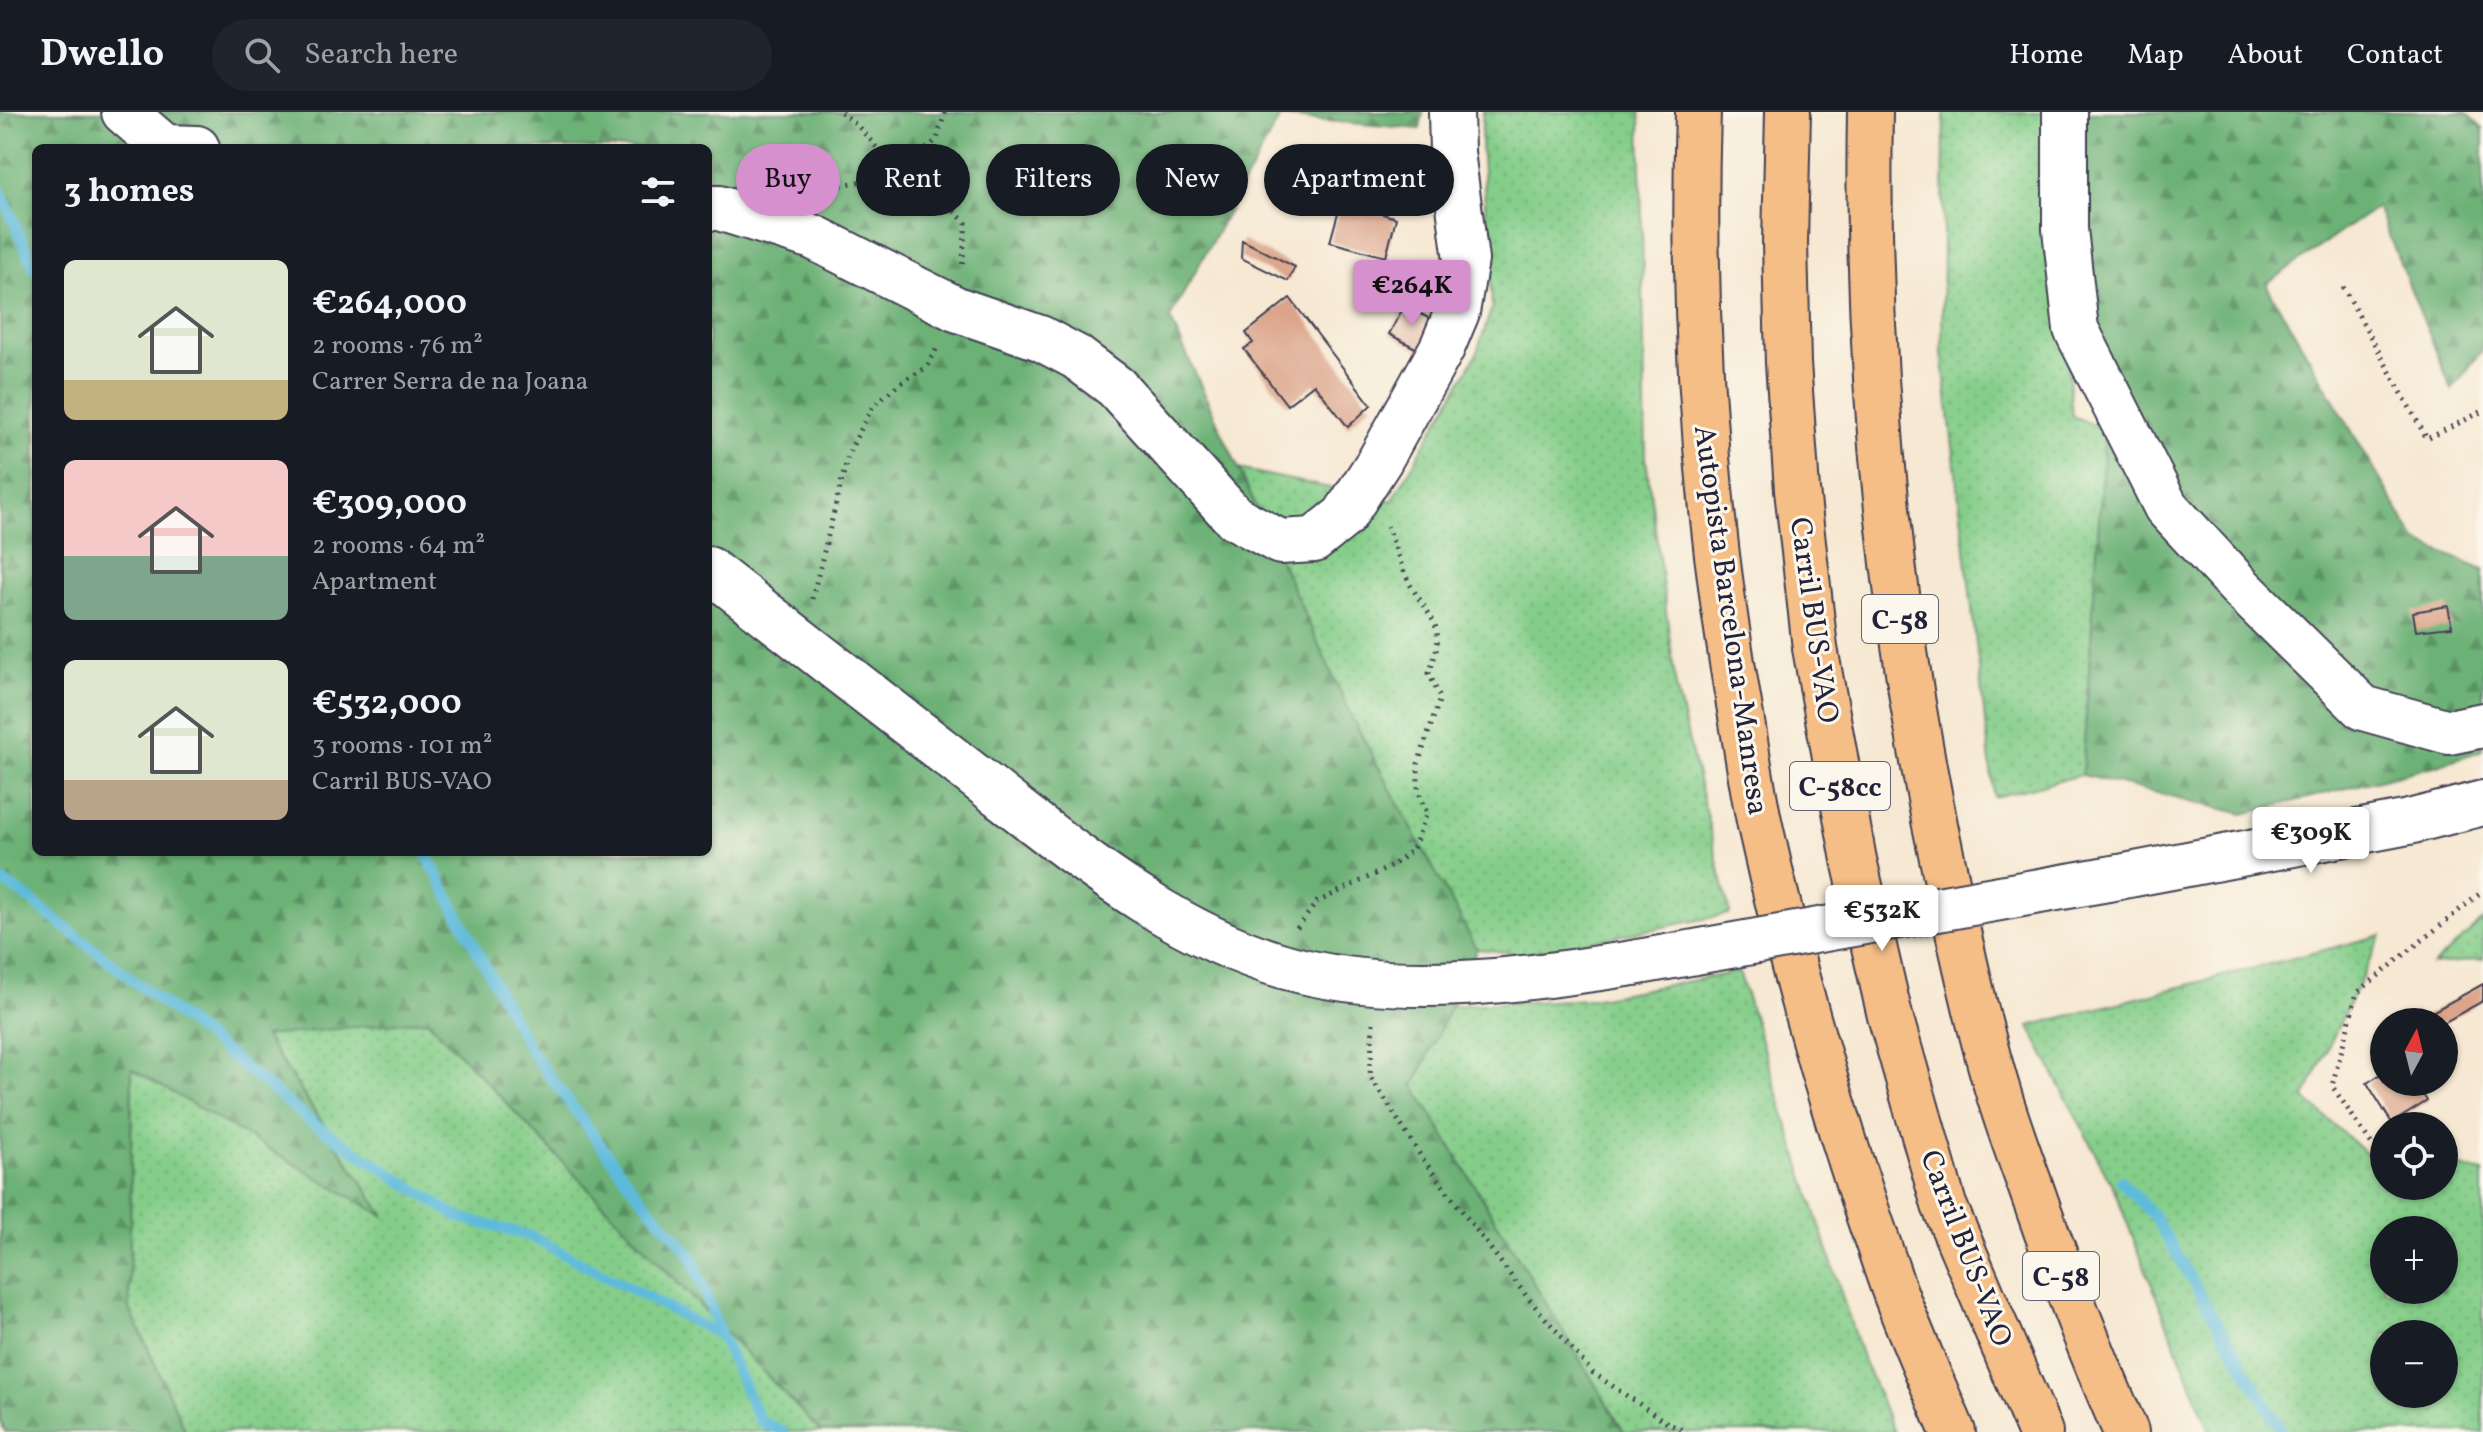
<!DOCTYPE html>
<html lang="en">
<head>
<meta charset="utf-8">
<style>
  body { margin:0; font-family:Vollkorn,serif; background:#20242c; color:#f1f3f6; height:100vh; display:flex; flex-direction:column; font-size:30px; white-space:nowrap }
  * { box-sizing:border-box; margin:0 }
  p { font-size:26px; color:#9ea1a6 }
  .icon { flex:none; width:44px; height:44px; fill:none; stroke:currentColor; stroke-width:2; stroke-linecap:round; stroke-linejoin:round }
  .map { position:relative; flex:1; overflow:hidden }
  .panel { position:absolute; left:32px; top:32px; width:680px; height:712px; display:flex; flex-direction:column; background:#171b24; border-radius:12px; box-shadow:0 2px 6px #0004 }
  .panel>* { flex:none }
  .top-card { position:absolute; left:736px; top:32px; width:760px; height:72px; display:flex; gap:16px }
  .needle { width:52px; rotate:7deg }
  .buttons { position:absolute; left:2370px; top:896px; display:grid; gap:16px }
  .buttons a { display:grid; place-items:center; width:88px; height:88px; border-radius:50%; background:#171b24; box-shadow:0 2px 6px #0004; font-size:40px }
  .price { position:absolute; translate:-50% -68px; padding:0 18px; border-radius:8px; background:#fff; color:#222; font-size:26px; line-height:52px; filter:drop-shadow(0 2px 4px #0008) }
  .price::after { content:''; position:absolute; left:50%; top:48px; width:24px; height:18px; margin-left:-12px; background:inherit; clip-path:polygon(0 0,100% 0,50% 100%) }
  .price.current { background:#d690ce; color:#111 }
  ul { padding:0; list-style:none }
  li { display:flex; align-items:center; gap:24px; height:200px; padding:0 32px }
  li span { display:grid; place-items:center; flex:none; width:224px; height:160px; border-radius:12px; color:#555 }
  li>.icon { margin-inline-start:auto }
  span .icon { width:96px; height:96px; fill:#fffc; stroke-width:1 }
  li b { font-size:34px }
  h2 { display:flex; justify-content:space-between; align-items:center; height:96px; padding:0 32px; font-size:34px }
  .tag { padding:0 28px; border-radius:36px; background:#171b24; box-shadow:0 2px 6px #0004; font-size:28px; line-height:72px }
  .tag.current { background:#d690ce; color:#111 }
  header { display:flex; align-items:center; gap:48px; box-sizing:border-box; height:112px; padding:0 40px; background:#171b24; border-bottom:2px solid #363941 }
  header strong { font-size:38px }
  nav { display:flex; gap:44px; margin-inline-start:auto; font-size:28px }
  .search { width:560px; height:72px; background:#20242c; display:flex; align-items:center; gap:20px; box-sizing:border-box; padding:0 28px; border-radius:44px; color:#9ea1a6; font-size:30px }
  .map>svg:first-child { display:block }
  .green { fill:url(#green-dots); stroke:#547862; stroke-width:2; fill-rule:evenodd }
  .forest { fill:url(#forest-firs); stroke:#476a58; stroke-width:2; fill-rule:evenodd }
  .lines { fill:none; stroke-linecap:round; stroke-linejoin:round }
  .stream { stroke:#5dbadb; stroke-width:11 }
  .building { fill:#dca58b }
  .minor-casing { stroke:#424052; stroke-width:48 }
  .tertiary-casing { stroke:#424052; stroke-width:48 }
  .trunk-casing { stroke:#424052; stroke-width:48 }
  .motorway-casing { stroke:#424052; stroke-width:48 }
  .path { stroke:#424052; stroke-width:5; stroke-dasharray:2 6; stroke-linecap:butt }
  .minor { stroke:#fff; stroke-width:44 }
  .tertiary { stroke:#fff; stroke-width:44 }
  .trunk { stroke:#f6be87; stroke-width:44 }
  .motorway { stroke:#f6be87; stroke-width:44 }
  .tertiary-bridge-casing { stroke:#424052; stroke-width:48; stroke-linecap:butt }
  .tertiary-bridge { stroke:#fff; stroke-width:44 }
  .labels { text-anchor:middle; stroke-width:6; stroke-linejoin:round; paint-order:stroke }
  .shield { fill:#fbf7ec; stroke:#636270; stroke-width:2 }
  .shield-label { font-size:28px; font-weight:bold; fill:#22223b }
  .street-label { font-size:30px; fill:#22223b; stroke:#fbf7ec }
</style>
</head>
<body>
<header>
<strong>Dwello</strong>
<div class="search"><svg class="icon" aria-label="search" viewBox="0 0 24 24"><circle cx="10" cy="10" r="6"/><path d="M15 15l6 6"/></svg>Search here</div>
<nav><a>Home</a><a>Map</a><a>About</a><a>Contact</a></nav>
</header>
<div class="map">
<svg width="2483" height="1320" viewBox="0 0 2483 1320">
  <defs>
    <pattern id="green-dots" width="8" height="8" patternUnits="userSpaceOnUse" patternTransform="scale(2)"><rect width="8" height="8" fill="#85ce8a"/><path d="M2 2h.1M6 6h.1" fill="none" stroke="#73b178" stroke-width="1.8" stroke-linecap="round"/></pattern>
    <pattern id="forest-firs" width="22" height="20" patternUnits="userSpaceOnUse" patternTransform="scale(2)"><rect width="22" height="20" fill="#6cb176"/><path d="M5 1l3.5 6h-7zM16 11l3.5 6h-7z" fill="#589062"/></pattern>
  </defs>
  <rect width="100%" height="100%" fill="#fbf7ec"/>
  <filter id="ink" filterUnits="userSpaceOnUse"><feTurbulence type="fractalNoise" baseFrequency=".0125" numOctaves="2"/><feDisplacementMap in="SourceGraphic" scale="16" xChannelSelector="R" yChannelSelector="G"/><feConvolveMatrix kernelMatrix="1 2 1 2 8 2 1 2 1" color-interpolation-filters="sRGB"/></filter>
  <filter id="wash" filterUnits="userSpaceOnUse"><feTurbulence type="fractalNoise" baseFrequency=".006" numOctaves="4" result="noise"/><feDisplacementMap in="SourceGraphic" scale="32" xChannelSelector="R" yChannelSelector="G"/><feGaussianBlur stdDeviation="1.8" result="paint"/><feColorMatrix in="noise" values="0 0 0 0 0 0 0 0 0 0 0 0 0 0 0 0 0 1.4 0 .05"/><feComposite in="paint" operator="in"/></filter>
  <g filter="url(#wash)">
    <rect width="100%" height="100%" fill="#f6e8d2"/>
    <path class="green" d="M1483 0H1640L1646 347 1676 575 1730 802 1525 842 1477 837 1352 606 1238 357 1392 389 1476 243 1492 195 1481 30Z
      M1944 0H2048L2072 304 2105 317 2082 663 1994 685 1942 241Z
      M2483 808V847L2433 853Z
      M2382 823 2304 986 2384 1058V1074H2444V1051L2483 1060V1320H2210L2113 1075 2029 914ZM2444 1118V1178H2384V1118ZM2444 1222V1282H2384V1222Z
      M1739 860 1860 1240 1894 1320H1624L1414 974 1420 895 1591 887Z
      M427 908 821 1320H186L129 1195 132 956 384 1103 264 923Z"/>
    <path class="forest" d="M0 0H1423L1420 17 1280 5 1170 206 1352 606 1477 837 1414 974 1624 1320H821L427 908 264 924 385 1105 132 957 129 1195 186 1320H5L0 1308ZM36 36H708V740H36Z
      M2082 0H2465L2483 16V228L2482 238 2452 278 2377 95 2266 172 2416 429 2483 458V638L2438 653 2244 702 2082 663 2105 317Z"/>
    <g class="lines">
      <path class="stream" d="M0 78 36 160
        M425 740 528 935 632 1075 691 1143 721 1224
        M0 768 20 780 218 934 314 1012 458 1105 530 1124 721 1224 760 1309 783 1320
        M2121 1069 2154 1104 2282 1320"/>
    </g>
    <g id="blocks">
      <path class="building" d="M1341 90 1396 106 1386 145 1330 130Z
        M1242 128 1295 155 1288 169 1241 146Z
        M1290 186 1371 293 1348 315 1314 272 1287 293 1244 237 1253 231 1246 221Z
        M1404 194 1435 209 1421 239 1389 222Z
        M2448 494 2452 515 2416 519 2413 500Z
        M2483 872V889L2445 910H2414Z
        M2384 960V970H2415L2427 989 2392 1011 2367 971Z"/>
    </g>
  </g>
  <g filter="url(#ink)">
    <use href="#blocks" fill-opacity="0" stroke="#424052" stroke-width="2"/>
    <g class="lines">
      <defs>
        <path id="minor" d="M2065 0V117L2076 217 2166 395 2239 474 2363 596 2449 620 2483 613
          M166 35 197 36
          M708 96H719L813 125 956 197 1040 226 1076 245 1116 275 1234 405 1280 430 1314 428 1344 404 1380 348 1442 236 1457 200 1466 148 1452 40 1451 0"/>
        <path id="tertiary" d="M124 0 166 36
          M708 457C798 526 887 596 976 665 1074 741 1179 830 1302 859 1412 885 1524 867 1633 851
          M2119 765 2409 710 2483 691"/>
        <path id="trunk" d="M1788 0 1785 131 1788 251 1797 378 1815 536 1854 748 1890 904 1944 1093 2040 1320"/>
        <path id="motorway" d="M1698 0C1691 204 1706 409 1742 610 1748 646 1753 682 1761 718 1795 873 1840 1025 1893 1175 1911 1224 1933 1272 1953 1320
          M1870 0C1865 264 1893 527 1950 784 1965 851 1979 917 1999 983 2008 1013 2019 1043 2030 1073 2059 1157 2090 1239 2126 1320"/>
      </defs>
      <use href="#minor" class="minor-casing"/>
      <use href="#tertiary" class="tertiary-casing"/>
      <use href="#trunk" class="trunk-casing"/>
      <use href="#motorway" class="motorway-casing"/>
      <path class="path" d="M841 0 856 12 900 62 938 83 966 111 962 157
        M810 79 900 62 937 27 945 0
        M2343 175 2427 327 2483 299
        M812 487 849 340 873 294 899 272 927 255 938 234
        M1297 816 1317 790 1392 754 1413 737 1427 701 1418 678V652L1440 586 1429 561C1447 514 1434 512 1411 474 1401 456 1395 433 1387 414
        M1373 911 1370 964 1422 1046 1527 1185 1593 1261 1669 1312 1687 1320
        M2371 1031 2332 974 2357 881 2483 779"/>
      <use href="#minor" class="minor"/>
      <use href="#tertiary" class="tertiary"/>
      <use href="#trunk" class="trunk"/>
      <use href="#motorway" class="motorway"/>
      <defs>
        <path id="tertiary-bridge" d="M1633 851 2119 765"/>
      </defs>
      <use href="#tertiary-bridge" class="tertiary-bridge-casing"/>
      <use href="#tertiary-bridge" class="tertiary-bridge"/>
    </g>
  </g>
  <g class="labels">
    <g class="shield">
      <rect x="1862" y="483" width="76" height="48" rx="6"/>
      <rect x="1790" y="650" width="100" height="48" rx="6"/>
      <rect x="2023" y="1140" width="76" height="48" rx="6"/>
    </g>
    <g class="shield-label">
      <text x="1900" y="517">C-58</text>
      <text x="1840" y="684">C-58cc</text>
      <text x="2061" y="1174">C-58</text>
    </g>
    <g class="street-label">
      <text transform="translate(1732 508) rotate(82)" y="10">Autopista Barcelona-Manresa</text>
      <text transform="translate(1815 508) rotate(82)" y="10">Carril BUS-VAO</text>
      <text transform="translate(1967 1136) rotate(69)" y="10">Carril BUS-VAO</text>
    </g>
  </g>
</svg>
<div class="buttons">
<a><svg class="needle" viewBox="-14 -14 28 28"><path d="M0-13l5 13h-10z" fill="#e53935"/><path d="M0 13l5-13h-10z" fill="#9ea1a6"/></svg></a>
<a><svg class="icon" aria-label="locate" viewBox="0 0 24 24"><circle cx="12" cy="12" r="6"/><path d="M12 2v4M12 18v4M2 12h4M18 12h4"/></svg></a>
<a>+</a>
<a>−</a>
</div>
<b class="price current" style="left:1412px;top:216px">€264K</b>
<b class="price" style="left:2311px;top:763px">€309K</b>
<b class="price" style="left:1882px;top:841px">€532K</b>
<div class="top-card">
<a class="tag current">Buy</a>
<a class="tag">Rent</a>
<a class="tag">Filters</a>
<a class="tag">New</a>
<a class="tag">Apartment</a>
</div>
<section class="panel">
<h2>3 homes<svg class="icon" aria-label="filters" viewBox="0 0 24 24"><path d="M4 7h16M4 17h16"/><circle cx="9" cy="7" r="2"/><circle cx="15" cy="17" r="2"/></svg></h2>
<ul>
<li><span style="background:linear-gradient(#dfe7d0 75%,#c2b280 0)"><svg class="icon" aria-label="home" viewBox="0 0 24 24"><path d="M3 11l9-7 9 7M6 9v11h12V9"/></svg></span><div><b>€264,000</b><p>2 rooms · 76 m²</p><p>Carrer Serra de na Joana</p></div></li>
<li><span style="background:linear-gradient(#f6c9c9 60%,#7fa58c 0)"><svg class="icon" aria-label="home" viewBox="0 0 24 24"><path d="M3 11l9-7 9 7M6 9v11h12V9"/></svg></span><div><b>€309,000</b><p>2 rooms · 64 m²</p><p>Apartment</p></div></li>
<li><span style="background:linear-gradient(#dfe7d0 75%,#b9a48a 0)"><svg class="icon" aria-label="home" viewBox="0 0 24 24"><path d="M3 11l9-7 9 7M6 9v11h12V9"/></svg></span><div><b>€532,000</b><p>3 rooms · 101 m²</p><p>Carril BUS-VAO</p></div></li>
</ul>
</section>
</div>
</body>
</html>
